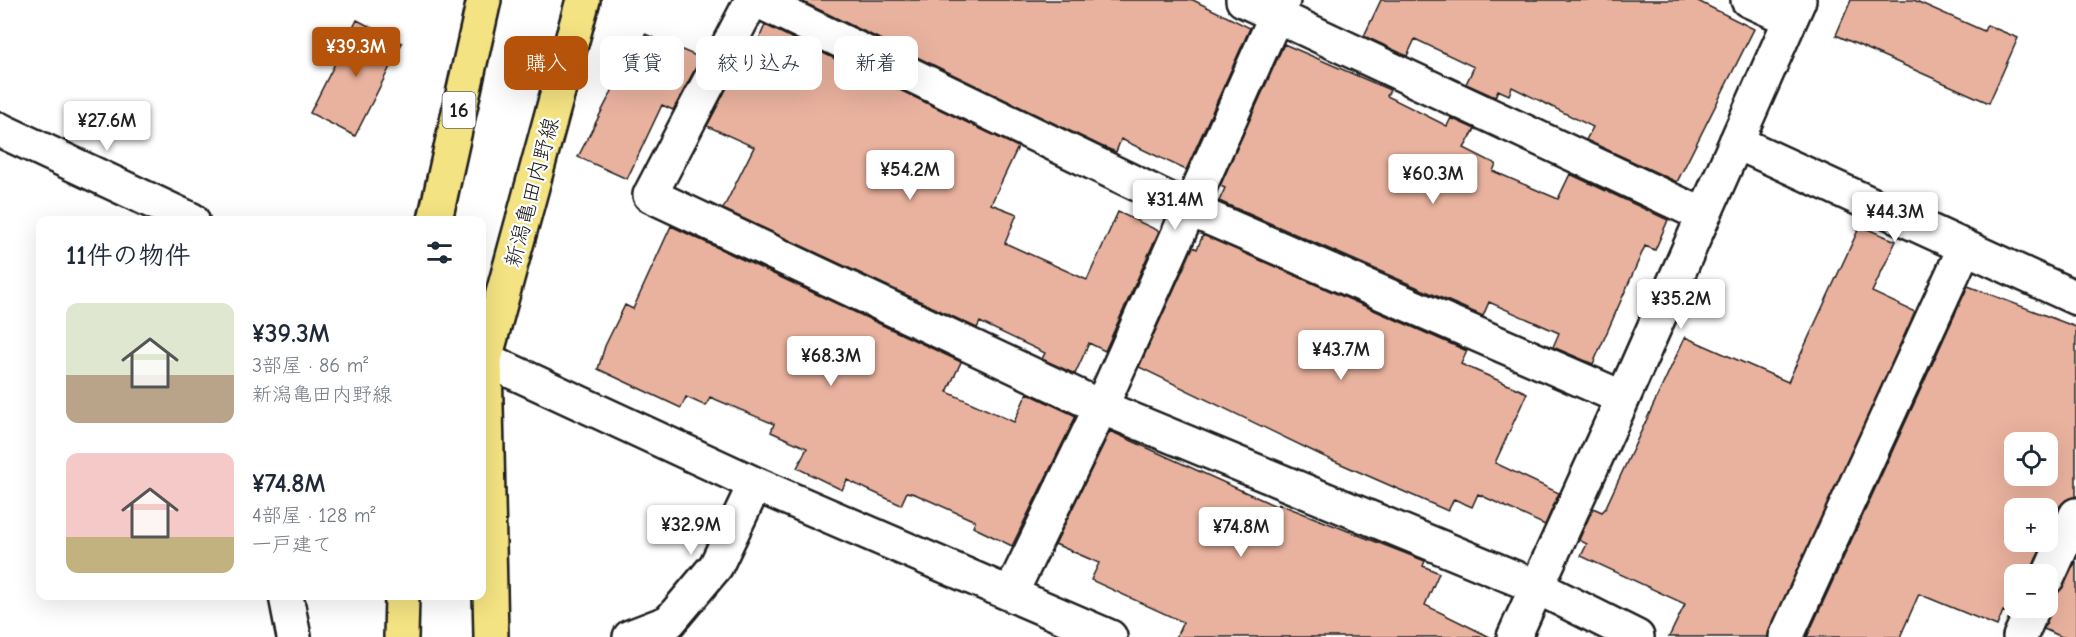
<!DOCTYPE html>
<html lang="ja">
<head>
<meta charset="utf-8">
<style>
  body { margin:0; font-family:"Comic Neue","Klee One",sans-serif; background:#f2f2f3; color:#1f2937; height:100vh; display:flex; flex-direction:column; font-size:22px; white-space:nowrap }
  * { box-sizing:border-box; margin:0 }
  p { font-size:20px; color:#747a83 }
  .icon { flex:none; width:33px; height:33px; fill:none; stroke:currentColor; stroke-width:2; stroke-linecap:round; stroke-linejoin:round }
  .map { position:relative; flex:1; overflow:hidden }
  .drawer { position:absolute; left:36px; top:216px; width:450px; height:384px; display:flex; flex-direction:column; background:#fff; border-radius:12px; box-shadow:0 6px 24px #0002 }
  .drawer>* { flex:none }
  .top-card { position:absolute; left:504px; top:36px; width:570px; height:54px; display:flex; gap:12px }
  .controls { position:absolute; left:2004px; top:432px; display:grid; gap:12px }
  .controls a { display:grid; place-items:center; width:54px; height:54px; border-radius:12px; background:#fff; box-shadow:0 6px 24px #0002; font-size:30px }
  .price { position:absolute; translate:-50% -51px; padding:0 14px; border-radius:6px; background:#fff; color:#222; font-size:20px; line-height:39px; filter:drop-shadow(0 2px 3px #0008) }
  .price::after { content:''; position:absolute; left:50%; top:36px; width:18px; height:14px; margin-left:-9px; background:inherit; clip-path:polygon(0 0,100% 0,50% 100%) }
  .price.selected { background:#b45309; color:#fff }
  ul { padding:0; list-style:none }
  li { display:flex; align-items:center; gap:18px; height:150px; padding:0 30px }
  li span { display:grid; place-items:center; flex:none; width:168px; height:120px; border-radius:12px; color:#555 }
  li>.icon { margin-inline-start:auto }
  span .icon { width:72px; height:72px; fill:#fffc; stroke-width:1 }
  li b { font-size:26px }
  h2 { display:flex; justify-content:space-between; align-items:center; height:72px; padding:0 30px; font-size:26px }
  .pill { padding:0 21px; border-radius:12px; background:#fff; box-shadow:0 6px 24px #0002; font-size:21px; line-height:54px }
  .pill.selected { background:#b45309; color:#fff }
  .map>svg:first-child { display:block }
  .building { fill:#e9b29e; stroke:#1c1c1c; stroke-width:1.5; fill-rule:evenodd }
  .lines { fill:none; stroke-linecap:round; stroke-linejoin:round }
  .street-casing { stroke:#1c1c1c; stroke-width:38 }
  .secondary-casing { stroke:#1c1c1c; stroke-width:38 }
  .primary-casing { stroke:#1c1c1c; stroke-width:38 }
  .street { stroke:#fff; stroke-width:33 }
  .secondary { stroke:#fff; stroke-width:33 }
  .primary { stroke:#f4e382; stroke-width:33 }
  .labels { text-anchor:middle; stroke-width:4.5; stroke-linejoin:round; paint-order:stroke }
  .shield { fill:#fff; stroke:#606060; stroke-width:1.5 }
  .shield-label { font-size:21px; font-weight:bold; fill:#1c1c1c }
  .street-label { font-size:22px; fill:#1c1c1c; stroke:#fff }
</style>
</head>
<body>
<div class="map">
<svg width="2076" height="637" viewBox="0 0 2076 637">
  <rect width="100%" height="100%" fill="#fff"/>
  <filter id="ink" filterUnits="userSpaceOnUse"><feTurbulence type="fractalNoise" baseFrequency=".0167" numOctaves="2"/><feDisplacementMap in="SourceGraphic" scale="12" xChannelSelector="R" yChannelSelector="G"/><feConvolveMatrix kernelMatrix="1 2 1 2 8 2 1 2 1" color-interpolation-filters="sRGB"/></filter>
  <g filter="url(#ink)">
    <path class="building" d="M799 0H1193L1250 28 1186 170 1121 139 1116 152 1101 146Z
      M1381 0H1696L1754 29 1677 182 1586 140 1593 127 1512 87 1509 95 1498 90 1495 97 1466 84 1474 67 1415 39 1407 56 1364 36Z
      M1851 0H1914L1984 31 1987 25 2018 38 1989 103 1836 35Z
      M357 20 402 43 355 136 310 113Z
      M765 25 1018 147 991 204 1017 214 1005 243 1087 280 1118 212 1159 231 1105 351 1089 343 1075 374 1042 359 1045 353 980 322 977 328 723 209 754 147 707 126 735 72 743 76Z
      M645 34 701 58 673 110 662 105 627 179 578 157 627 62 632 64Z
      M1284 44 1390 90 1387 96 1447 126 1451 118 1475 129 1464 148 1496 164 1493 171 1558 199 1570 174 1668 220 1655 250 1645 246 1593 364 1553 347 1559 333 1489 302 1483 316 1219 201 1225 188 1220 186Z
      M671 226 961 362 947 392 1014 422 1027 393 1076 416 1012 546 973 527 975 521 915 494 907 492 901 505 847 480 842 490 797 468 807 448 771 432 774 424 710 397 706 406 686 397 681 408 598 369 605 346 625 305 633 309Z
      M1860 226 1896 241 1872 292 1915 312 1768 637H1669L1685 604 1581 556 1587 544 1579 540 1593 508 1602 512 1605 509 1685 337 1788 382Z
      M1203 235 1467 351 1461 364 1527 393 1495 463 1559 493 1545 525 1478 494 1472 507 1454 499 1448 511 1323 456 1139 367 1193 247 1197 249Z
      M1968 286 2076 327V497L2066 500 2059 507 2048 533V508H2014V542H2043L2030 574H2014V603L2010 614 2003 611 1997 626 1919 594 1900 637H1807ZM2014 442H2048V476H2014Z
      M1110 431 1278 507 1279 504 1425 561 1423 566 1439 573 1425 605 1490 637H1176L1183 622 1091 580 1099 563 1055 544Z
      M2076 561V637H2062L2044 629 2052 607 2048 595 2059 592Z"/>
    <g class="lines">
      <defs>
        <path id="street" d="M752 0 650 195 1101 407 1537 587 1637 637
          M756 0 1189 209 1623 398
          M1243 0 1703 215
          M1748 0 1790 19
          M1736 142 2076 298
          M485 359 755 484 1110 637
          M2048 577 2076 515
          M1011 593 1101 407 1283 0
          M286 596 294 637
          M630 637 669 622 716 566 755 484
          M1514 637 1623 398 1799 0
          M1786 637 1965 247
          M2020 637 2033 608"/>
        <path id="secondary" d="M0 130 192 220"/>
        <path id="primary" d="M435 220 484 0
          M401 637 402 596
          M491 637 485 359 583 0"/>
      </defs>
      <use href="#street" class="street-casing"/>
      <use href="#secondary" class="secondary-casing"/>
      <use href="#primary" class="primary-casing"/>
      <use href="#street" class="street"/>
      <use href="#secondary" class="secondary"/>
      <use href="#primary" class="primary"/>
    </g>
  </g>
  <g class="labels">
    <rect class="shield" x="442.5" y="92" width="33" height="36" rx="4.5"/>
    <g class="shield-label">
      <text x="459" y="117">16</text>
    </g>
    <g class="street-label">
      <text transform="translate(531 192) rotate(-75)" y="8">新潟亀田内野線</text>
    </g>
  </g>
</svg>
<div class="controls">
<a><svg class="icon" aria-label="locate" viewBox="0 0 24 24"><circle cx="12" cy="12" r="6"/><path d="M12 2v4M12 18v4M2 12h4M18 12h4"/></svg></a>
<a>+</a>
<a>−</a>
</div>
<b class="price selected" style="left:356px;top:78px">¥39.3M</b>
<b class="price" style="left:107px;top:152px">¥27.6M</b>
<b class="price" style="left:910px;top:201px">¥54.2M</b>
<b class="price" style="left:1433px;top:205px">¥60.3M</b>
<b class="price" style="left:1175px;top:231px">¥31.4M</b>
<b class="price" style="left:1895px;top:243px">¥44.3M</b>
<b class="price" style="left:1681px;top:330px">¥35.2M</b>
<b class="price" style="left:1341px;top:381px">¥43.7M</b>
<b class="price" style="left:831px;top:387px">¥68.3M</b>
<b class="price" style="left:691px;top:556px">¥32.9M</b>
<b class="price" style="left:1241px;top:558px">¥74.8M</b>
<div class="top-card">
<a class="pill selected">購入</a>
<a class="pill">賃貸</a>
<a class="pill">絞り込み</a>
<a class="pill">新着</a>
</div>
<section class="drawer">
<h2>11件の物件<svg class="icon" aria-label="filters" viewBox="0 0 24 24"><path d="M4 7h16M4 17h16"/><circle cx="9" cy="7" r="2"/><circle cx="15" cy="17" r="2"/></svg></h2>
<ul>
<li><span style="background:linear-gradient(#dfe7d0 60%,#b9a48a 0)"><svg class="icon" aria-label="home" viewBox="0 0 24 24"><path d="M3 11l9-7 9 7M6 9v11h12V9"/></svg></span><div><b>¥39.3M</b><p>3部屋 · 86 m²</p><p>新潟亀田内野線</p></div></li>
<li><span style="background:linear-gradient(#f6c9c9 70%,#c2b280 0)"><svg class="icon" aria-label="home" viewBox="0 0 24 24"><path d="M3 11l9-7 9 7M6 9v11h12V9"/></svg></span><div><b>¥74.8M</b><p>4部屋 · 128 m²</p><p>一戸建て</p></div></li>
</ul>
</section>
</div>
</body>
</html>
